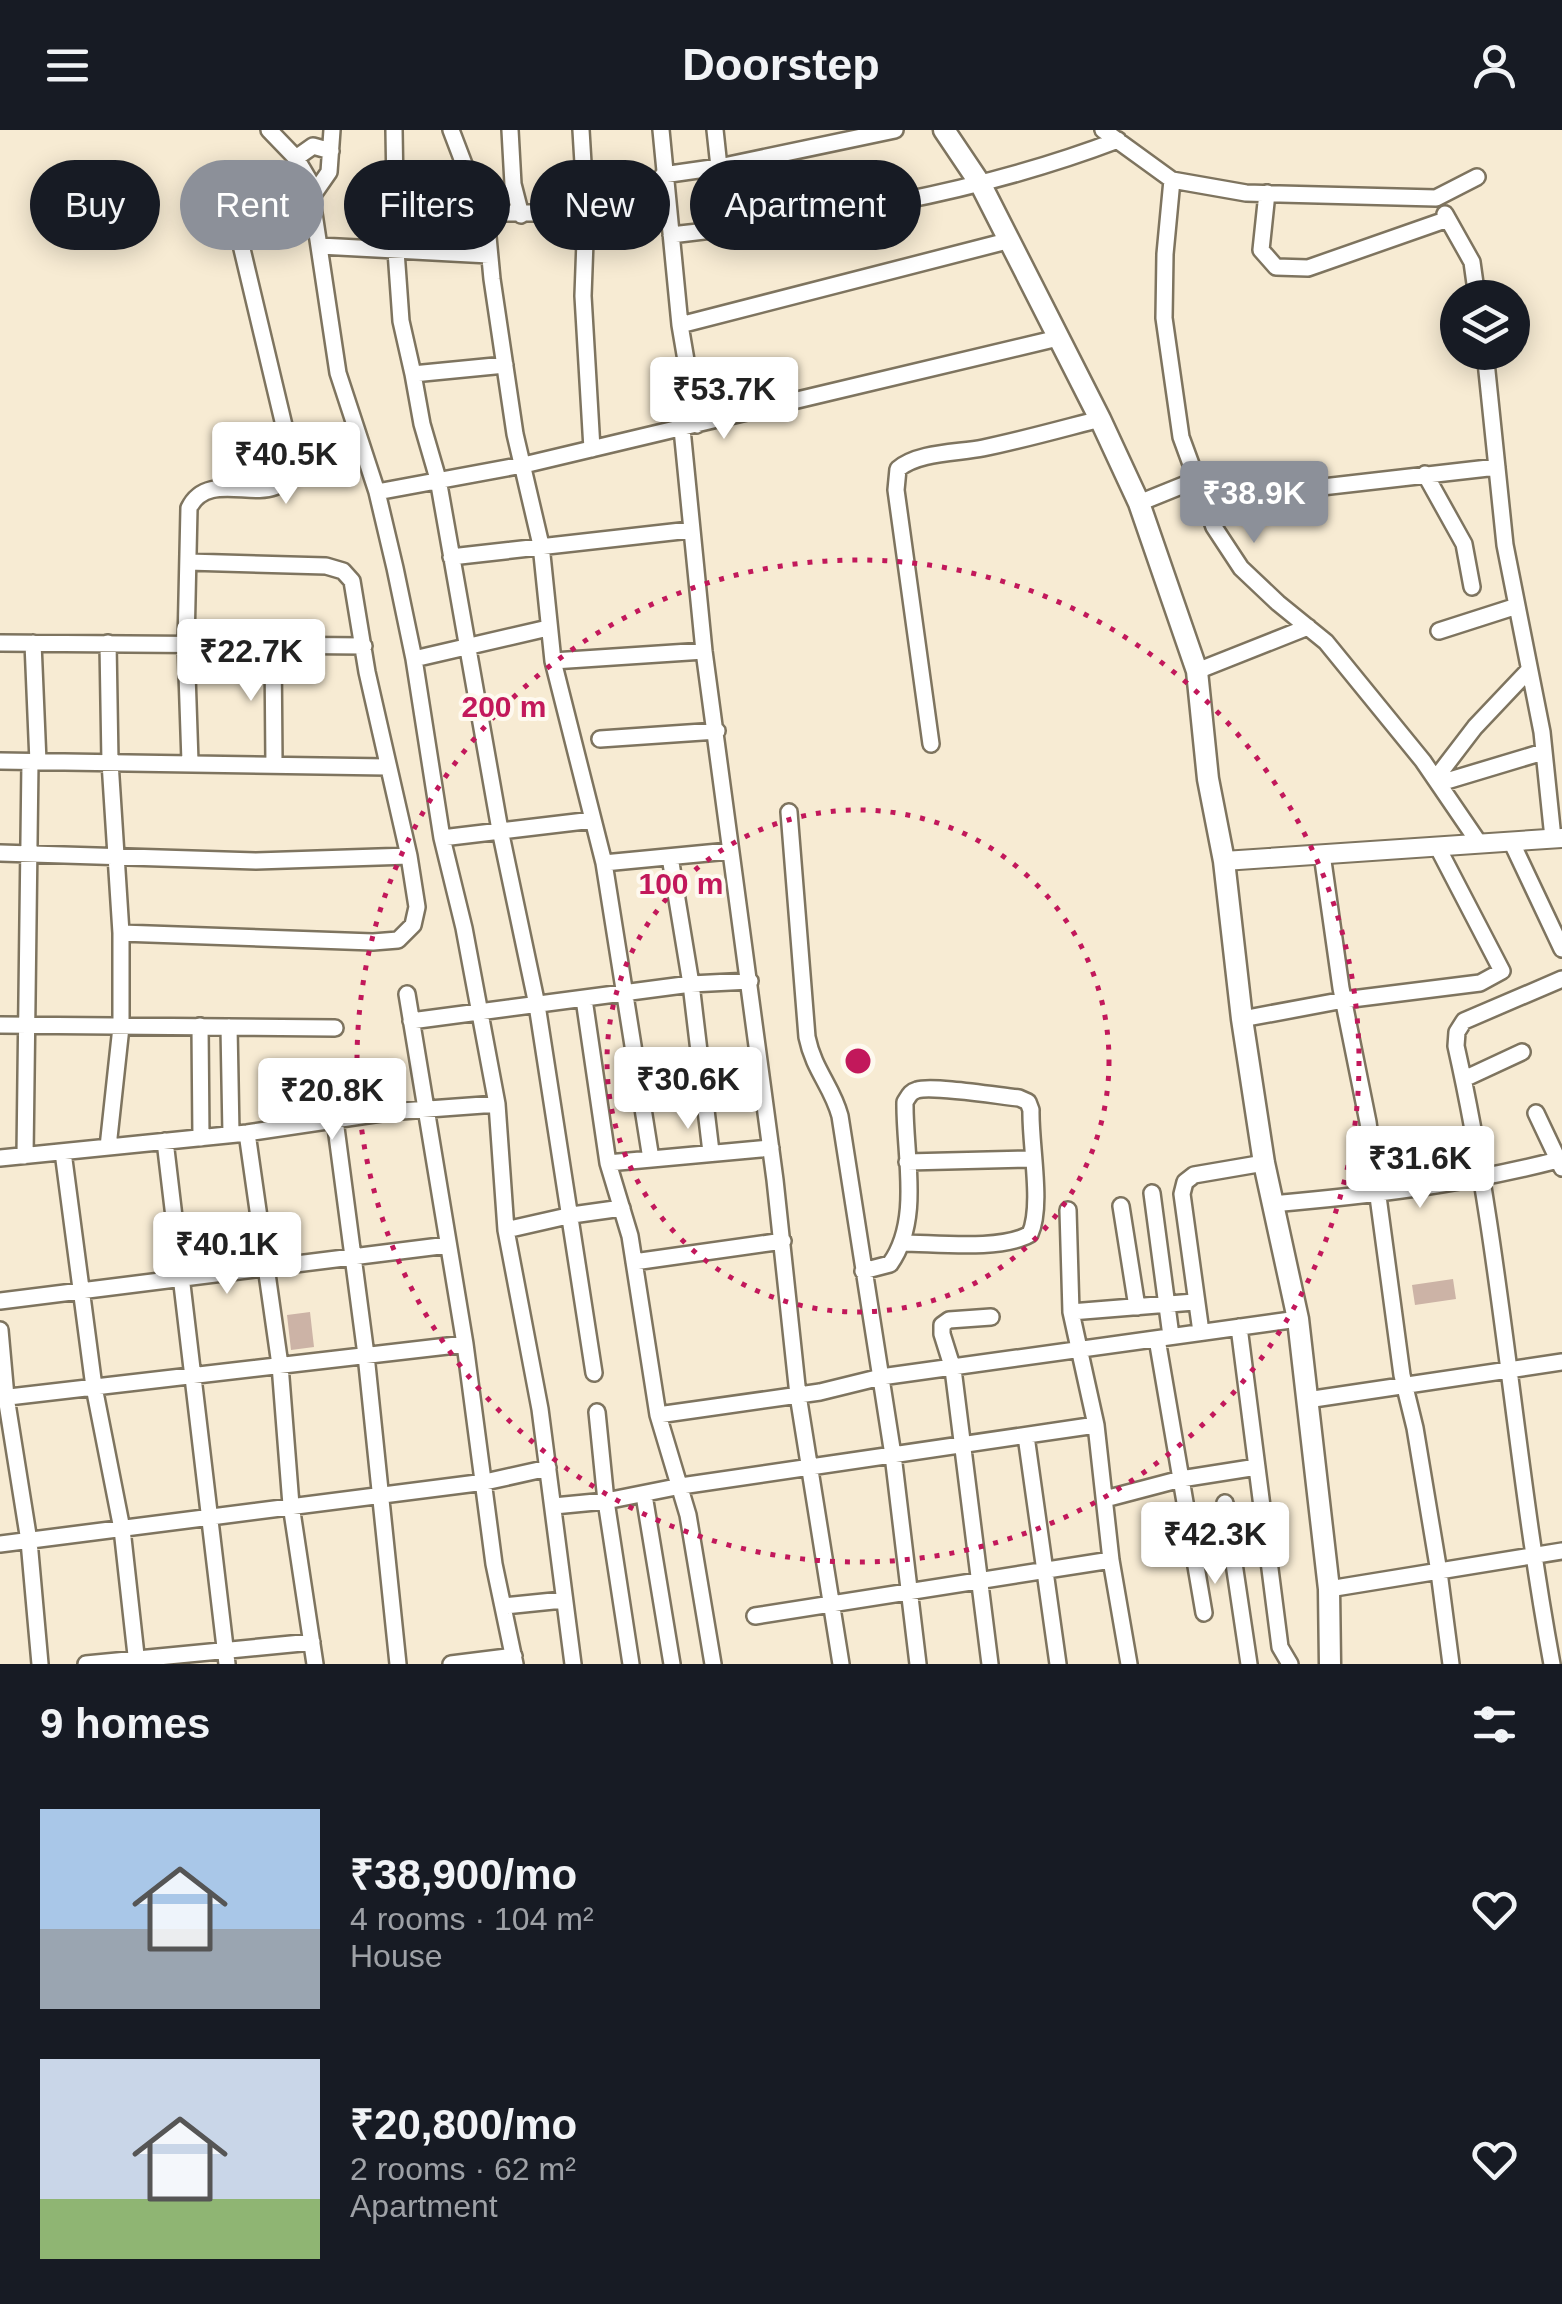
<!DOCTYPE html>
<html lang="en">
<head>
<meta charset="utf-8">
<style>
  body { margin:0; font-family:Helvetica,sans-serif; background:#20242c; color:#f1f3f6; height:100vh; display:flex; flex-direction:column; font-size:38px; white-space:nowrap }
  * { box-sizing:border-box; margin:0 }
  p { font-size:32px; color:#9ea1a6 }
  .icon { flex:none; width:55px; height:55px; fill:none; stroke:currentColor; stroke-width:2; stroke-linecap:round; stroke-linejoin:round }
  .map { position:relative; height:1534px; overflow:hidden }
  .sheet { display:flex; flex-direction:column; background:#171b24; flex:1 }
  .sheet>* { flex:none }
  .guide { position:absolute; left:30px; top:30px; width:1000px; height:90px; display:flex; gap:20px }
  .tools { position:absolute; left:1440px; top:150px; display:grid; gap:20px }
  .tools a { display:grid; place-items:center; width:90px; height:90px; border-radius:50%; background:#171b24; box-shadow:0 5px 25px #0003; font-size:50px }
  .price { position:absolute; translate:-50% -85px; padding:0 22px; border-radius:10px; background:#fff; color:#222; font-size:32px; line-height:65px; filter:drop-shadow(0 2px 5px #0008) }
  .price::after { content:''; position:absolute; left:50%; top:60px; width:30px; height:22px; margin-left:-15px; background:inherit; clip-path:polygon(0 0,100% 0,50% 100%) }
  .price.selected { background:#8c9099; color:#fff }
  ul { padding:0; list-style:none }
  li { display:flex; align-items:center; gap:30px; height:250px; padding:0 40px }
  li span { display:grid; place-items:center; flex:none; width:280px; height:200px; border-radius:0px; color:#555 }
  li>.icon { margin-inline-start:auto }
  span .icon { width:120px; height:120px; fill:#fffc; stroke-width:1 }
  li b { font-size:42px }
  h2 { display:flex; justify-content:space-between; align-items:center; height:120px; padding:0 40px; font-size:42px }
  .pill { padding:0 35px; border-radius:45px; background:#171b24; box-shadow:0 5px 25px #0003; font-size:35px; line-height:90px }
  .pill.selected { background:#8c9099; color:#fff }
  header { display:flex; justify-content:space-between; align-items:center; height:130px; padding:0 40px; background:#171b24; font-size:45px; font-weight:700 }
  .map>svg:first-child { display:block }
  .building { fill:#ccb3a6 }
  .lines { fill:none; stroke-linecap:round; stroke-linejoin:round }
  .minor-casing { stroke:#7e745f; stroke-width:20 }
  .tertiary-casing { stroke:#7e745f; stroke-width:22 }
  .secondary-casing { stroke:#7e745f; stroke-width:25 }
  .minor { stroke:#fff; stroke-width:15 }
  .tertiary { stroke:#fff; stroke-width:18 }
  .secondary { stroke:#fff; stroke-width:20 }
  .ring { fill:none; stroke:#c2185b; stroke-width:5; stroke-dasharray:5 10 }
  .centre { fill:#c2185b; stroke:#fef9ef; stroke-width:5 }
  .ring-label { font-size:30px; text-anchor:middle; font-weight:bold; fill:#c2185b; stroke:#fef9ef; stroke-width:8; stroke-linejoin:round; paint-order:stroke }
</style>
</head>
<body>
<header><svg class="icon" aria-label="menu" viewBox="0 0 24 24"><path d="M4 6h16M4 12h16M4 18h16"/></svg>Doorstep<svg class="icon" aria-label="person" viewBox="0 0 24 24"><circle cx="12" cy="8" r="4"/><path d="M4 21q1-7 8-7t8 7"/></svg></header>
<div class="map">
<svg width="1562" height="1534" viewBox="0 0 1562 1534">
  <rect width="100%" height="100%" fill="#f7ebd3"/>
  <path class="building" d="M1453 1149 1456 1169 1415 1175 1412 1155Z
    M310 1182 314 1217 291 1220 287 1185Z"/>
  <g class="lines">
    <defs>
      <path id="minor" d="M269 0 296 28 309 50 338 243 377 362 395 438 414 529 442 708 464 798 497 974 506 1100 540 1279 573 1534
        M394 0 396 121 401 191 413 244
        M451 0 467 42 485 75 492 149 515 304 541 415 553 531 604 733 729 721
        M510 0 513 54 521 85
        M581 0 586 83 583 166 592 319
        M661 0 680 195 697 295
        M715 0 719 37
        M1103 0 1172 50 1246 63 1436 68 1477 47
        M296 28 313 16 331 21
        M663 45 719 37 895 0
        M1172 50 1165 124 1164 188 1181 307 1214 397 1241 438 1278 473 1326 512 1423 631 1479 713
        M1267 63 1261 120 1276 137 1308 138 1448 89
        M313 65 329 42 332 0
        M485 83H586
        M1445 84 1472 132 1477 168
        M671 105C823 88 974 65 1118 10
        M320 116 489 125
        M680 195 1007 111
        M1485 222 1505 415 1542 602 1553 708
        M505 235 413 244 422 294 438 349 500 700 537 875 594 1243
        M682 299 704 521 775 1050 798 1265 841 1534
        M1425 344 1464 414 1472 457
        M1198 357 1252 365 1497 337
        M377 362 528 334 1058 208
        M1139 373 1196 350
        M451 427 690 400
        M1439 501 1517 476
        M0 513 364 516
        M33 513 38 632
        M108 513 110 632 121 803V897L108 1017
        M273 515 274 634
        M414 529 548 498
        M553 531 704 521
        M1197 541 1308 497
        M600 609 717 601
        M931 614 896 360 898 339C918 322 957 323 983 318 1022 310 1061 299 1100 289
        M0 631 387 637
        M190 632 186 514 189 378C212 331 285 391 292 329L232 77
        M1436 648 1475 597 1529 540
        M1440 653 1543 622
        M789 682 807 907C814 941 832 956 840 986L893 1325 918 1534
        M442 708 593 690
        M1511 711 1562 819
        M0 723 256 731 409 726
        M1322 724 1341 858 1368 992 1402 1245 1415 1298 1439 1442 1451 1534
        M670 727 691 854 711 1022
        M604 733 651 1029
        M121 803 373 812 398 810 413 795 417 777 409 726 367 542 352 451 343 441 326 436 188 432
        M407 864 465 1214 494 1434 515 1534
        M584 869 608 1033 630 1106 658 1285 688 1385 713 1534
        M1242 889 1344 870 1480 853 1502 841 1437 716
        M411 891 691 854 750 851
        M0 895 335 898
        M200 896 201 1008
        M229 897 231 1004
        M1464 949 1522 922
        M1536 983 1562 1038
        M335 990 366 1225 398 1534
        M247 1003 280 1235 291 1375 315 1534
        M165 1011 227 1534
        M63 1022 94 1257 122 1399 137 1534
        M25 1026 30 632
        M0 1028 247 1003 388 982 497 974
        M907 1032 1031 1029
        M608 1033 771 1018
        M1152 1063 1171 1206
        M1272 1074C1372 1065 1461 1055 1558 1030
        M1121 1076 1137 1177
        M1068 1080 1071 1182 1096 1295 1111 1430 1129 1534
        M506 1100 572 1085 622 1078
        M634 1132 783 1111
        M863 1141 890 1134C922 1090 904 1023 905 972 909 966 910 962 917 960 932 955 999 966 1019 968L1028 972 1031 980C1030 1014 1043 1076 1030 1104 1001 1121 935 1113 902 1113
        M0 1171 448 1115
        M1071 1182 1194 1172
        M1239 1197 1280 1517 1290 1534
        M0 1200 6 1267 29 1411 40 1534
        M1201 1202 1182 1064 1185 1052 1194 1045 1264 1033
        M1157 1209 1204 1483
        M0 1268 465 1214
        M1307 1270 1562 1232
        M597 1282 606 1371 631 1534
        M658 1285 820 1262 881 1247 1298 1189
        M1026 1306 1058 1534
        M644 1365 672 1534
        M1105 1369 1181 1349 1257 1337
        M1225 1373 1249 1534
        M554 1376 606 1371 681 1356 1096 1295
        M0 1414 485 1352 548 1338
        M1329 1459 1562 1421
        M504 1476 563 1470
        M755 1486 1111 1430
        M86 1534 312 1512
        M451 1534 514 1526
        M990 1534 953 1239 942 1204V1195L949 1190 991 1187
        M1552 1534C1514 1329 1502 1120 1456 916L1457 902 1464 891 1562 849"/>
      <path id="tertiary" d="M1224 731 1562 708"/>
      <path id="secondary" d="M944 0 981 55 1100 289 1139 373 1197 541 1208 649 1224 731 1242 889 1264 1033 1298 1189 1329 1459 1330 1534"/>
    </defs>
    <use href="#minor" class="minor-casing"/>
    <use href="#tertiary" class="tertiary-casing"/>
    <use href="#secondary" class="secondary-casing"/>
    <use href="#minor" class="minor"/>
    <use href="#tertiary" class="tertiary"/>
    <use href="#secondary" class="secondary"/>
  </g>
  <g class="ring">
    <circle cx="858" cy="931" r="251"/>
    <circle cx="858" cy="931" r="501"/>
  </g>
  <circle cx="858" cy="931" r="15" class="centre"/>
  <g class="ring-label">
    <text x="504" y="587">200 m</text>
    <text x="681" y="764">100 m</text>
  </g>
</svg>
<div class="tools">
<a><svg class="icon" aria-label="layers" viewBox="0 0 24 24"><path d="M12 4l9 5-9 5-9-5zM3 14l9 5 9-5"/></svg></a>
</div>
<b class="price" style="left:724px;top:312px">₹53.7K</b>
<b class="price" style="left:286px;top:377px">₹40.5K</b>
<b class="price selected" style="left:1254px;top:416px">₹38.9K</b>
<b class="price" style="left:251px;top:574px">₹22.7K</b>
<b class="price" style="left:688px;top:1002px">₹30.6K</b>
<b class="price" style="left:332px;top:1013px">₹20.8K</b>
<b class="price" style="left:1420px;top:1081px">₹31.6K</b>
<b class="price" style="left:227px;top:1167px">₹40.1K</b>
<b class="price" style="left:1215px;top:1457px">₹42.3K</b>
<div class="guide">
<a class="pill">Buy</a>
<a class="pill selected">Rent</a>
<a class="pill">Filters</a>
<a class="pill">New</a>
<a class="pill">Apartment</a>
</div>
</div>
<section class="sheet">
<h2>9 homes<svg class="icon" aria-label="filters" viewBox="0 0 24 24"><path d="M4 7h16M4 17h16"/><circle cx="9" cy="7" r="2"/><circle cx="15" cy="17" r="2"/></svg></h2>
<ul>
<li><span style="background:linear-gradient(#a9c7e8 60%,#9aa5b1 0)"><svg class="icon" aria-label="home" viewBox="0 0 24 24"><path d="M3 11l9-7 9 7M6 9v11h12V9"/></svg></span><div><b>₹38,900/mo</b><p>4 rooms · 104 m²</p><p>House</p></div><svg class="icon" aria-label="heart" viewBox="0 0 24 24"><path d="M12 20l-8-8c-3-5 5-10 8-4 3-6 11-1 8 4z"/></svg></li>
<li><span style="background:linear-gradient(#c9d6e8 70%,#8fb573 0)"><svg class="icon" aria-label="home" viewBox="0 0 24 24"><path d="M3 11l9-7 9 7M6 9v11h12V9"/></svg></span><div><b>₹20,800/mo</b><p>2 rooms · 62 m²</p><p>Apartment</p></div><svg class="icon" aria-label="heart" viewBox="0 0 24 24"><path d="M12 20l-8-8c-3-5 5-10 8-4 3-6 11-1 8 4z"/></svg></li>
</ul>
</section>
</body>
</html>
